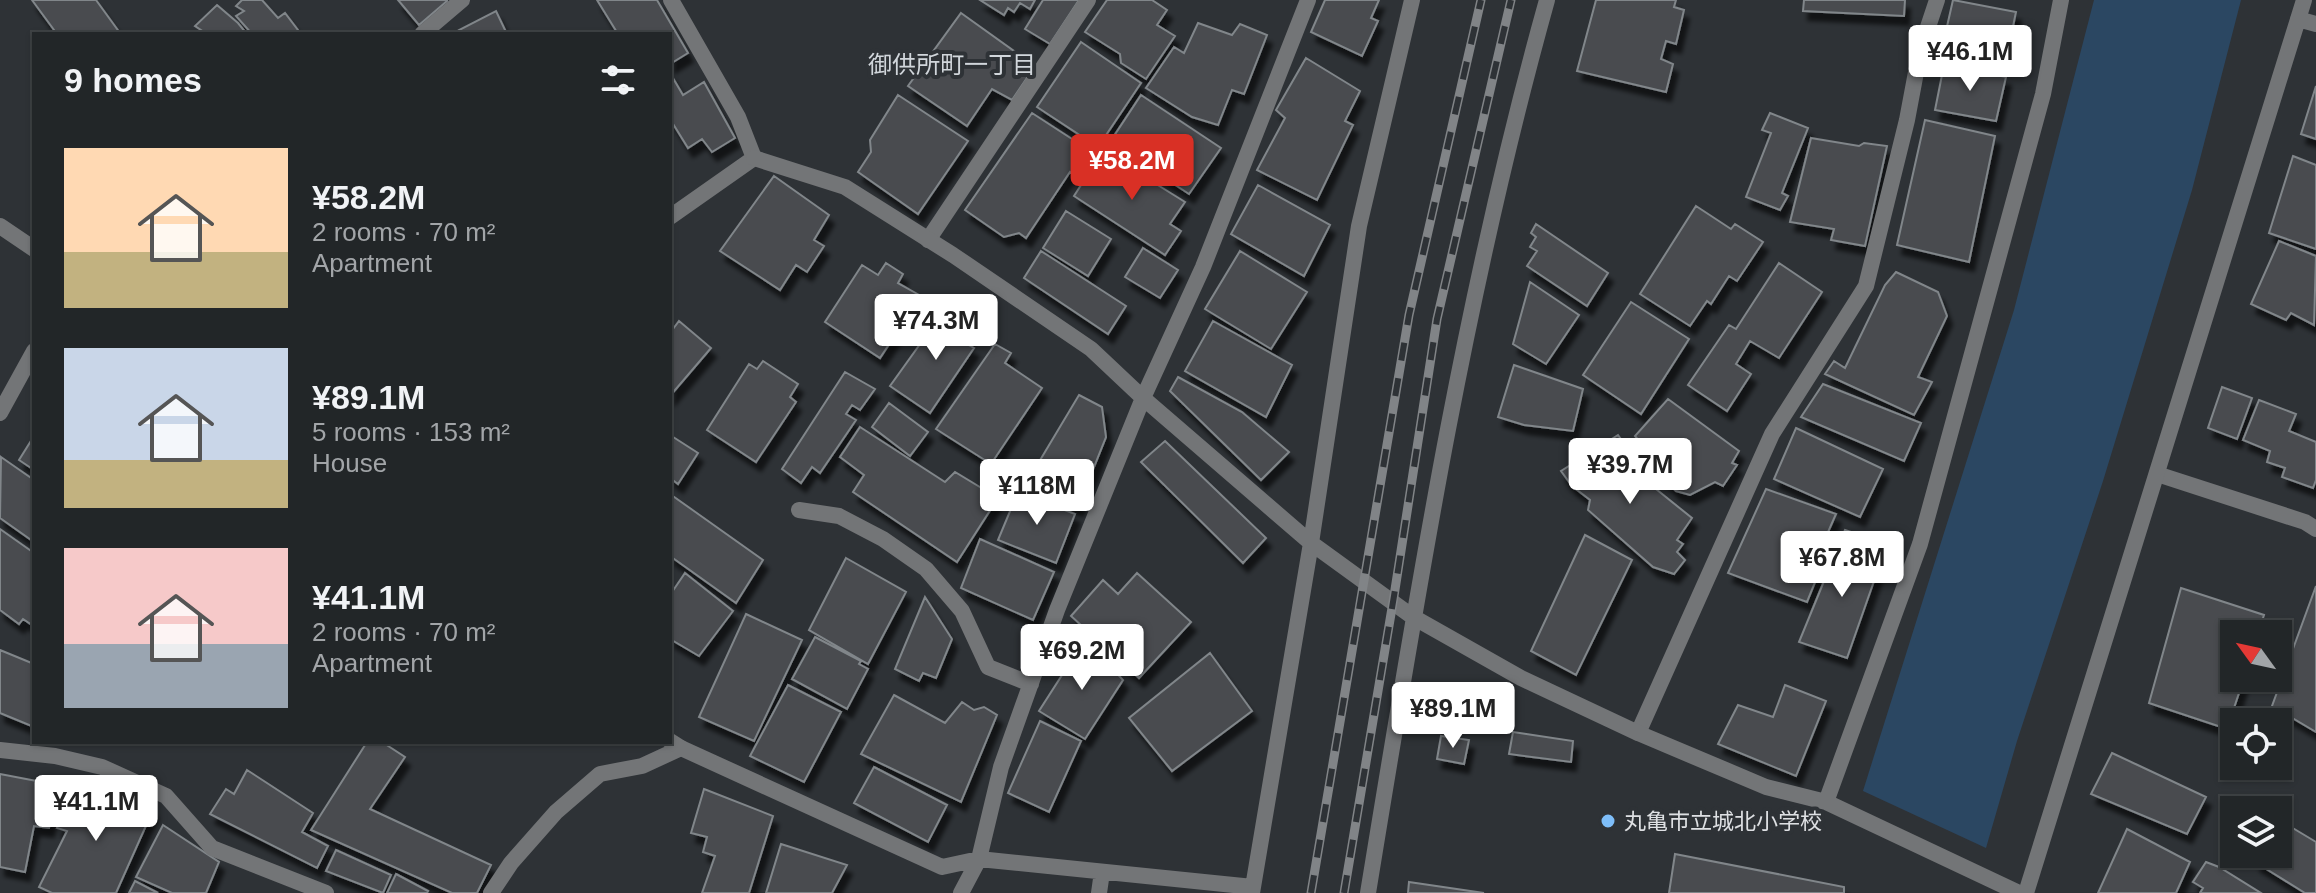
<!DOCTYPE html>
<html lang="en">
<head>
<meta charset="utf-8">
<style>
  body { margin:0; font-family:Arial,"Noto Sans JP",sans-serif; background:#2e3234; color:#f1f3f6; height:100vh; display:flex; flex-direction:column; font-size:30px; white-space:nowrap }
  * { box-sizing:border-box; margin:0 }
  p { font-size:26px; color:#a2a5a8 }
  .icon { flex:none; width:44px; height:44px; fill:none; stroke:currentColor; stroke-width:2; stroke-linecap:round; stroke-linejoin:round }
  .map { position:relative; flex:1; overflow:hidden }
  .panel { position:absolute; left:32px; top:32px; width:640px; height:712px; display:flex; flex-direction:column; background:#222628; border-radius:0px; box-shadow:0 2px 6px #0004,0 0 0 2px #3f4345 }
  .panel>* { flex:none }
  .needle { width:52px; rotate:303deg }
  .buttons { position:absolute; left:2220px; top:620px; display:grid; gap:16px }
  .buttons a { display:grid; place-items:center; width:72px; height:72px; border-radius:0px; background:#222628; box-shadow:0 2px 6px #0004,0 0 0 2px #3f4345; font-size:40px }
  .price { position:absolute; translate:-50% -68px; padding:0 18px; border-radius:8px; background:#fff; color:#222; font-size:26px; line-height:52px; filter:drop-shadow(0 2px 4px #0008) }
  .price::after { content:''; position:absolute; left:50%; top:48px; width:24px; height:18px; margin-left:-12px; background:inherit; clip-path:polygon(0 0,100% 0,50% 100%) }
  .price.on { background:#d93025; color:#fff }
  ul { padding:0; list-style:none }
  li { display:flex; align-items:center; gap:24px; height:200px; padding:0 32px }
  li span { display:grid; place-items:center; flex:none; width:224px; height:160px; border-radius:0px; color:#555 }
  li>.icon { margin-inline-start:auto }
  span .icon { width:96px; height:96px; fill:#fffc; stroke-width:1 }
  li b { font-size:34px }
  h2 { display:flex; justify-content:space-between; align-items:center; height:96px; padding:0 32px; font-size:34px }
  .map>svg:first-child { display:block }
  .green { fill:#2b4762 }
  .building { fill:#484c50; stroke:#81868a; stroke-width:2; filter:url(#shadow) }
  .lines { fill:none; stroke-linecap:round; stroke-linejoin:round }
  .service { stroke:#737577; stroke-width:16 }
  .minor { stroke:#737577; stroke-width:16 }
  .rail-casing { stroke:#818487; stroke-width:9 }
  .rail { stroke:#2e3236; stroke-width:6; stroke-dasharray:18; stroke-linecap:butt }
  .poi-dot { fill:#7ebef9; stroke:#2e3236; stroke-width:3 }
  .labels { text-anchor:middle; stroke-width:8; stroke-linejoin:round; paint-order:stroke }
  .poi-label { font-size:22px; fill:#dee0e3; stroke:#2e3236; text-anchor:start }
  .neighbourhood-label { font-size:24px; fill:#d1d6db; stroke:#2e3236 }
</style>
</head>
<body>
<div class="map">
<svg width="2316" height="893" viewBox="0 0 2316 893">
  <defs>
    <filter id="shadow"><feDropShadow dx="5" dy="9" stdDeviation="2" flood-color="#0009"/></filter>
  </defs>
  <rect width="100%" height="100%" fill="#2e3236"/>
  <path class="green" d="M2094 0H2241L2192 190 2103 481 2017 741 1986 848 1863 791 2014 310Z"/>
  <path class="building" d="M32 0H96L120 33 57 34Z
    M242 0H262L278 18 285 13 301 34H252L236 16 244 11 236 6Z
    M398 0H447V1L419 25Z
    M597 0H657L688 53 670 64V34H618Z
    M980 0H1035L1030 9 1020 3 1014 12 1008 8 1004 15Z
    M1043 0H1079L1050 44 1025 29Z
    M1107 0H1152L1167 10 1157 25 1175 36 1146 79 1121 63 1120 54 1085 32Z
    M1325 0H1379L1371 18 1378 21 1362 56 1311 32Z
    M1596 0H1676L1674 7 1684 10 1676 44 1666 41 1661 59 1673 64 1666 92 1577 71Z
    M1804 0H1905L1904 16 1803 11Z
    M1953 0 2016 12 2005 65 1941 53Z
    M217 5 238 23 247 34H207L195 26Z
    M496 11 507 34H462L459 30Z
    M961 13 1035 66 1012 100 992 89 967 126 908 86Z
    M1198 23 1232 35 1240 24 1267 35 1244 94 1232 90 1218 125 1192 117 1146 88 1174 47 1184 53Z
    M1081 42 1141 83 1098 147 1037 107Z
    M1306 58 1360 91 1345 121 1353 125 1317 200 1257 170 1285 118 1276 110Z
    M1944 65 2006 77 1996 121 1935 110Z
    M670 73 683 95 704 82 735 138 712 152 702 139 688 148 670 119Z
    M2316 86V139L2301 134Z
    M898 95 968 141 918 214 858 172 871 152 870 140Z
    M1141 95 1221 148 1189 194 1110 142Z
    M1032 113 1092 152 1076 176 1070 172 1026 238 1019 233 1004 237 965 210Z
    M1770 113 1808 128 1782 193 1788 196 1780 210 1746 197 1771 133 1762 130Z
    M1925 120 1995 136 1969 262 1897 245Z
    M1811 138 1859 146 1864 143 1887 146 1865 246 1831 240 1834 229 1790 222Z
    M1103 151 1185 202 1170 224 1181 231 1165 255 1074 196Z
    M2293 156 2316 165V249L2269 233Z
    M774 176 829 215 814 240 824 246 807 272 796 265 780 290 720 251Z
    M1258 185 1330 225 1304 276 1231 234Z
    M1696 206 1731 229 1735 224 1763 242 1737 281 1729 276 1711 304 1707 301 1690 326 1640 294Z
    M1066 211 1111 239 1088 276 1043 248Z
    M1536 224 1608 273 1587 306 1527 266 1537 251 1530 247 1536 237 1531 233Z
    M2279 241 2316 256 2314 325 2291 313 2286 320 2251 304Z
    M1143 248 1178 270 1160 298 1125 277Z
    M1041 251 1126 306 1108 334 1024 278Z
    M1240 251 1307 292 1271 349 1205 309Z
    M886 263 903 274 898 283 921 296 880 358 825 322 862 265 878 275Z
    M1779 263 1822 292 1779 358 1750 341 1736 364 1751 374 1727 411 1688 385 1729 325 1736 329Z
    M1896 272 1938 292 1947 316 1918 377 1932 382 1914 415 1825 374 1834 361 1845 368 1885 285Z
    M1530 282 1579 315 1546 364 1513 344Z
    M1631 302 1689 339 1641 414 1583 375Z
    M946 308 975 328 965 343 974 348 930 413 890 386Z
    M679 321 711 348 670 396V333Z
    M1213 321 1292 365 1266 417 1185 371Z
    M995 344 1011 353 1005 363 1042 388 991 464 936 429Z
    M763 361 798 384 790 397 796 402 756 462 707 430 749 364 757 369Z
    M1514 365 1583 389 1573 431 1524 425 1498 417Z
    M845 372 875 389 860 410 852 405 846 414 856 420 820 473 812 467 801 483 782 469Z
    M1178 377 1242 412 1289 452 1261 480 1170 391Z
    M1823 384 1921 423 1904 461 1801 417Z
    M2222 387 2252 398 2237 439 2208 428Z
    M1079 395 1102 407 1106 437 1078 507 1024 487Z
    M1668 399 1739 451 1732 463 1737 465 1723 486 1715 482 1690 495 1676 491 1650 464 1656 462 1635 436Z
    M2259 400 2296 414 2289 431 2316 442V480L2313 488 2282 477 2285 468 2267 462 2270 451 2243 440Z
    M889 403 928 432 910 456 872 427Z
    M860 427 945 482 955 472 998 498 957 562 853 492 864 475 840 457Z
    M1796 428 1883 469 1860 517 1774 479Z
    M670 435 698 453 678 484 670 478Z
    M1618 435 1631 453 1618 466 1632 478 1636 473 1692 518 1677 540 1683 544 1677 552 1685 560 1674 574 1653 567 1588 510 1590 500 1572 486 1561 471Z
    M34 436V470L19 460Z
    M1165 441 1266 538 1243 563 1141 462Z
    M1 457 34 480V542L0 518Z
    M1766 489 1836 514 1825 539 1831 543 1807 602 1728 573Z
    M1018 492 1075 514 1056 563 998 540Z
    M670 494 763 560 736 603 670 556Z
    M0 529 34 553V622L32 625 23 619 19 624 0 610Z
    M1845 530 1857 534 1855 548 1881 561 1847 658 1799 642Z
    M1585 535 1632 560 1576 675 1531 651Z
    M980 539 1054 572 1033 620 961 588Z
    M846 558 906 592 868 664 809 630Z
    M685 573 733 611 699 656 670 639V595Z
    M1137 573 1191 622 1139 678 1071 616 1103 580 1118 594Z
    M2316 586V732L2272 706Z
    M2181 588 2264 615 2258 634H2234V678H2244L2227 729 2149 703Z
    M925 597 952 639 936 678 923 673 919 681 895 669Z
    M746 614 802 640 754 741 699 717Z
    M815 637 861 661 859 664 868 669 847 709 792 679Z
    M1082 644 1101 656 1123 680 1085 739 1039 711Z
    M0 650 34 664V727L0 713Z
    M1210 653 1252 711 1172 771 1129 718Z
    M788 685 841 712 804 782 750 756Z
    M1785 685 1826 701 1796 776 1718 744 1738 705 1773 717Z
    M894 695 945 723 962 702 974 710 984 707 997 715 961 802 861 754Z
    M1040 721 1081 741 1049 812 1008 793Z
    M1513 732 1573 741 1571 762 1509 754Z
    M1441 736 1469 740 1464 764 1437 759Z
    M367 742H382L405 757 370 809 491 865 477 893H452L311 830Z
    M2112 753 2206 797 2187 834 2091 794Z
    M874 767 947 805 928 842 854 803Z
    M247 770 313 813 302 832 328 846 317 868 210 814 226 789 234 794Z
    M0 774 42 782 37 806 52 809 49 828 34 826 25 872 0 867Z
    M96 782 153 810 116 893H52L39 887 67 831 57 828 74 792 86 798Z
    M704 789 773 816 749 893H702L715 856 703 852 707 837 691 833Z
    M2281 821 2316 842V893H2305L2255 862 2260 854H2278V825Z
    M163 825 219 862 206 893H172L136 877Z
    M2127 829 2190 862 2176 893H2098Z
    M781 844 847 865 832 893H766Z
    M336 850 391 875 383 893 326 871Z
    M1675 854 1844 887V893H1669Z
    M2206 862 2219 867 2261 893H2200L2203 888 2193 882Z
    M396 874 428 891 427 893H387Z
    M135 881 158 893H129Z
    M1409 882 1484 893H1408Z"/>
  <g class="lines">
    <path class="service" d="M422 34 462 0
      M670 217 754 158 738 117 671 0
      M928 240 1088 0
      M0 413 34 351
      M2157 474 2305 522 2316 529
      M1638 733 1772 434 1866 286 1907 120 1920 51 1937 0
      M0 750 55 756 102 767 166 796 212 848 326 893
      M491 893 511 863 556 812 600 774 642 766 681 748"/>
    <path class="minor" d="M2298 19 2316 24
      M754 158 845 187 953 255 1091 349 1143 398 1311 543 1413 617 1521 678 1638 733 1766 787 1826 802 2019 893
      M0 226 34 249
      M799 510 839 516 883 539 926 569 962 611 988 667 1031 684
      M670 741 681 748 942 867 979 859 1253 887
      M1826 802 1920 544 2043 94 2061 0
      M961 893 979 859 1001 767 1057 610 1143 398 1203 267 1308 0
      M1099 893 1102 872
      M1252 893 1311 543 1359 226 1412 0
      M1368 893C1417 594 1465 293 1547 0
      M2026 893C2120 596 2210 297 2304 0"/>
    <defs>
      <path id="rail" d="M1311 893 1409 315 1481 0
        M1344 893 1394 596 1437 319 1511 0"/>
    </defs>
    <use href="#rail" class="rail-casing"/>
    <use href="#rail" class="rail"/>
  </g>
  <circle class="poi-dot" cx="1608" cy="821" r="8"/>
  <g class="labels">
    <g class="poi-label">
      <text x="1624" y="829">丸亀市立城北小学校</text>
    </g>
    <g class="neighbourhood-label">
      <text x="952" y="73">御供所町一丁目</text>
    </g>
  </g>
</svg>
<div class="buttons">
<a><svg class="needle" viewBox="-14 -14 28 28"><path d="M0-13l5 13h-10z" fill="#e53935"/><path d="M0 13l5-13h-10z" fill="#a2a5a8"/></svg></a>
<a><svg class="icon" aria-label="locate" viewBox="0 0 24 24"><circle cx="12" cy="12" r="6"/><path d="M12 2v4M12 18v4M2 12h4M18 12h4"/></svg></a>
<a><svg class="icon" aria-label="layers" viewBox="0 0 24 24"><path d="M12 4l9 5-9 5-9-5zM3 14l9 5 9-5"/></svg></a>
</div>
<b class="price" style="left:1970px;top:93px">¥46.1M</b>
<b class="price on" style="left:1132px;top:202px">¥58.2M</b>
<b class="price" style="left:936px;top:362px">¥74.3M</b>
<b class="price" style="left:1630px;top:506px">¥39.7M</b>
<b class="price" style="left:1037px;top:527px">¥118M</b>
<b class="price" style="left:1842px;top:599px">¥67.8M</b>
<b class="price" style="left:1082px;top:692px">¥69.2M</b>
<b class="price" style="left:1453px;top:750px">¥89.1M</b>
<b class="price" style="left:96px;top:843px">¥41.1M</b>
<section class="panel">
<h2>9 homes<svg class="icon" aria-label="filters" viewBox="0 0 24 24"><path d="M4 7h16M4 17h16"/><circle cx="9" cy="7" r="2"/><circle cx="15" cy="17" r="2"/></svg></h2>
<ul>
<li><span style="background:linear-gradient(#ffd9b3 65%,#c2b280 0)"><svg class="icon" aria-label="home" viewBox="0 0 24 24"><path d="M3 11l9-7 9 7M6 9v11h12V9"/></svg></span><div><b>¥58.2M</b><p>2 rooms · 70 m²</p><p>Apartment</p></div></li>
<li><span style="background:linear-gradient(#c9d6e8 70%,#c2b280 0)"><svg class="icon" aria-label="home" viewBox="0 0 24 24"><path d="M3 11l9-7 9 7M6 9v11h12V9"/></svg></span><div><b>¥89.1M</b><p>5 rooms · 153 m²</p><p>House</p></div></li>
<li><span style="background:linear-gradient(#f6c9c9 60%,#9aa5b1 0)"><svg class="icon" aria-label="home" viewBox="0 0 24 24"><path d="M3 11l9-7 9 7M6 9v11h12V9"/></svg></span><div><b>¥41.1M</b><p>2 rooms · 70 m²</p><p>Apartment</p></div></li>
</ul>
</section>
</div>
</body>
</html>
